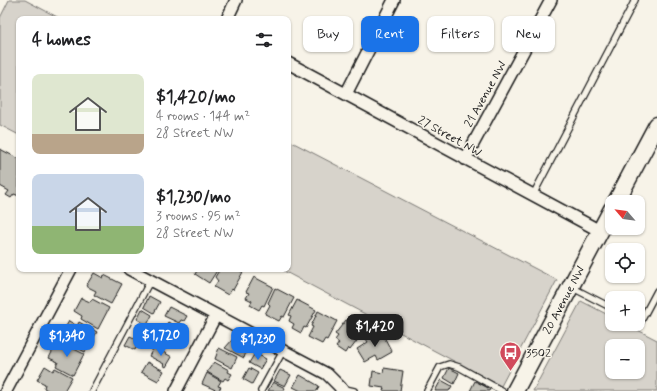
<!DOCTYPE html>
<html lang="en">
<head>
<meta charset="utf-8">
<style>
  body { margin:0; font-family:Mynerve,sans-serif; background:#f2f2f2; color:#202124; height:100vh; display:flex; flex-direction:column; font-size:15px; white-space:nowrap }
  * { box-sizing:border-box; margin:0 }
  p { font-size:13px; color:#757577 }
  .icon { flex:none; width:22px; height:22px; fill:none; stroke:currentColor; stroke-width:2; stroke-linecap:round; stroke-linejoin:round }
  .map { position:relative; flex:1; overflow:hidden }
  .side { position:absolute; left:16px; top:16px; width:275px; height:256px; display:flex; flex-direction:column; background:#fff; border-radius:8px; box-shadow:0 1px 3px #0004 }
  .side>* { flex:none }
  .hud { position:absolute; left:303px; top:16px; width:294px; height:36px; display:flex; gap:8px }
  .needle { width:26px; rotate:298deg }
  .fabs { position:absolute; left:605px; top:195px; display:grid; gap:8px }
  .fabs a { display:grid; place-items:center; width:40px; height:40px; border-radius:8px; background:#fff; box-shadow:0 1px 3px #0004; font-size:20px }
  .price { position:absolute; translate:-50% -34px; padding:0 9px; border-radius:8px; background:#1a73e8; color:#fff; font-size:13px; line-height:26px; filter:drop-shadow(0 1px 2px #0008) }
  .price::after { content:''; position:absolute; left:50%; top:24px; width:12px; height:9px; margin-left:-6px; background:inherit; clip-path:polygon(0 0,100% 0,50% 100%) }
  .price.active { background:#222; color:#fff }
  ul { padding:0; list-style:none }
  li { display:flex; align-items:center; gap:12px; height:100px; padding:0 16px }
  li span { display:grid; place-items:center; flex:none; width:112px; height:80px; border-radius:8px; color:#555 }
  li>.icon { margin-inline-start:auto }
  span .icon { width:48px; height:48px; fill:#fffc; stroke-width:1 }
  li b { font-size:17px }
  h2 { display:flex; justify-content:space-between; align-items:center; height:48px; padding:0 16px; font-size:17px }
  .tag { padding:0 14px; border-radius:8px; background:#fff; box-shadow:0 1px 3px #0004; font-size:14px; line-height:36px }
  .tag.active { background:#1a73e8; color:#fff }
  .map>svg:first-child { display:block }
  .green { fill:#d7d3cb; stroke:#7a7874; fill-rule:evenodd }
  .building { fill:#c0beb5; stroke:#1c1c1c }
  .lines { fill:none; stroke-linecap:round; stroke-linejoin:round }
  .lane-casing { stroke:#1c1c1c; stroke-width:8 }
  .street-casing { stroke:#1c1c1c; stroke-width:14 }
  .secondary-casing { stroke:#1c1c1c; stroke-width:19 }
  .lane { stroke:#f7f3e8; stroke-width:5.5 }
  .street { stroke:#f7f3e8; stroke-width:11 }
  .secondary { stroke:#f7f3e8; stroke-width:16 }
  .labels { text-anchor:middle; stroke-width:3; stroke-linejoin:round; paint-order:stroke }
  .street-label { font-size:12px; fill:#1c1c1c; stroke:#f7f3e8 }
  .poi-label { font-size:12px; fill:#1c1c1c; stroke:#f7f3e8; text-anchor:start }
</style>
</head>
<body>
<div class="map">
<svg width="657" height="391" viewBox="0 0 657 391">
  <rect width="100%" height="100%" fill="#f7f3e8"/>
  <filter id="ink" filterUnits="userSpaceOnUse"><feTurbulence type="fractalNoise" baseFrequency=".025" numOctaves="2"/><feDisplacementMap in="SourceGraphic" scale="8" xChannelSelector="R" yChannelSelector="G"/><feConvolveMatrix kernelMatrix="1 2 1 2 8 2 1 2 1" color-interpolation-filters="sRGB"/></filter>
  <g filter="url(#ink)">
    <path class="green" d="M9 0H25L61 19H19V135L0 125V18Z
      M288 140 557 280 501 386 280 269H288Z
      M581 301 612 317V324H626L657 340V391H533ZM612 346H638V372H612Z"/>
    <path class="building" d="M0 149 19 159V196L14 194 11 198 6 195 9 191 0 186Z
      M198 269H218L209 283 195 274Z
      M220 269H236L243 272 233 290 232 289 228 295 214 287 218 281 215 277Z
      M94 273 103 278 104 275 122 284 111 304 94 295 96 291 86 286Z
      M254 277 273 287 264 306 262 305 259 310 250 305 252 301 246 298 249 293 246 292Z
      M275 288 294 298 284 317 282 316 279 321 265 314 270 305 268 303Z
      M149 296 160 302 154 313 144 307Z
      M81 298 90 302 92 299 109 308 98 329 81 319 82 316 74 311Z
      M297 300 316 310 306 328 304 327 301 333 292 328 294 324 289 321 291 316 289 315Z
      M169 307 187 316 184 321 181 320 179 323 164 316Z
      M142 309 152 315 147 325 137 319Z
      M318 311 337 321 327 340 325 339 322 344 308 337 313 327 311 326Z
      M346 320 363 333 350 350 348 348 345 353 336 347 339 343 335 340 338 336 335 334Z
      M69 321 77 326 79 322 97 332 85 352 68 343 70 339 61 335Z
      M168 322 184 331 178 341 162 332Z
      M381 331 392 352 378 360 376 356 365 362 357 349 368 342 366 339Z
      M130 336 140 341 135 350 125 345Z
      M233 339 248 346 244 358 225 348Z
      M56 344 65 348 66 345 84 354 73 375 56 366 58 362 49 358Z
      M154 347 172 357 166 367 163 365 164 364 149 356Z
      M219 348 237 357 232 368 215 359Z
      M255 353 266 359 260 369 249 363Z
      M147 362 164 371 158 381 141 372Z
      M214 362 229 370 228 372 232 374 228 380 225 378 223 381 207 372Z
      M45 366 53 371 55 368 72 377 64 391H49L44 388 45 384 37 380Z
      M249 368 258 373 252 384 243 379Z
      M384 368 403 371 400 391H383L384 388 371 386 373 371 383 373Z
      M449 368 459 373 454 384 444 378Z
      M280 370 291 375 285 386 274 381Z
      M207 373 221 381 218 386 221 387 218 391 202 384Z
      M300 375 319 386 317 391H301L293 387Z
      M441 380 452 386 449 391H435Z
      M475 381 490 389 489 391H470Z
      M273 382 285 388 283 391H268Z"/>
    <g class="lines">
      <defs>
        <path id="lane" d="M533 195 635 0
          M571 287 612 308
          M638 321 640 323 657 291
          M341 388 354 391
          M92 391 150 281
          M261 391 283 351
          M427 391 440 367 449 364 459 367 502 391"/>
        <path id="street" d="M227 19 236 0
          M288 63 600 231
          M346 94 394 0
          M465 159 551 0
          M129 269 327 374 341 388V391
          M6 391 71 269
          M176 391 216 315"/>
        <g id="secondary">
          <path d="M616 202 657 125"/>
          <path id="s1" d="M515 391 612 209"/>
        </g>
      </defs>
      <use href="#lane" class="lane-casing"/>
      <use href="#street" class="street-casing"/>
      <use href="#secondary" class="secondary-casing"/>
      <use href="#lane" class="lane"/>
      <use href="#street" class="street"/>
      <use href="#secondary" class="secondary"/>
    </g>
  </g>
  <defs>
    <symbol id="bus-pin" viewBox="-11 -11 22 30"><path d="M0 17L-7.5 6A9.5 9.5 0 1 1 7.5 6Z" fill="#d1495b" stroke="#f7f3e8"/><path d="M-5-6H5V4H4V6H2V4H-2V6H-4V4H-5ZM-3.5-4V0h7V-4ZM-3.5 1.2v1.5H-2V1.2ZM2 1.2v1.5H3.5V1.2Z" fill="#fff"/></symbol>
  </defs>
  <g fill-rule="evenodd">
    <use href="#bus-pin" x="498" y="340" width="25" height="34"/>
  </g>
  <g class="labels">
    <g class="street-label">
      <text transform="translate(485 94) rotate(-61)" y="4">21 Avenue NW</text>
      <text transform="translate(450 136) rotate(29)" y="4">27 Street NW</text>
      <text dy="4" stroke="none"><textPath href="#s1" startOffset="103">20 Avenue NW</textPath></text>
    </g>
    <g class="poi-label">
      <text x="526" y="357">3502</text>
    </g>
  </g>
</svg>
<div class="fabs">
<a><svg class="needle" viewBox="-14 -14 28 28"><path d="M0-13l5 13h-10z" fill="#e53935"/><path d="M0 13l5-13h-10z" fill="#757577"/></svg></a>
<a><svg class="icon" aria-label="locate" viewBox="0 0 24 24"><circle cx="12" cy="12" r="6"/><path d="M12 2v4M12 18v4M2 12h4M18 12h4"/></svg></a>
<a>+</a>
<a>−</a>
</div>
<b class="price active" style="left:375px;top:348px">$1,420</b>
<b class="price" style="left:161px;top:357px">$1,720</b>
<b class="price" style="left:67px;top:358px">$1,340</b>
<b class="price" style="left:258px;top:361px">$1,230</b>
<div class="hud">
<a class="tag">Buy</a>
<a class="tag active">Rent</a>
<a class="tag">Filters</a>
<a class="tag">New</a>
</div>
<section class="side">
<h2>4 homes<svg class="icon" aria-label="filters" viewBox="0 0 24 24"><path d="M4 7h16M4 17h16"/><circle cx="9" cy="7" r="2"/><circle cx="15" cy="17" r="2"/></svg></h2>
<ul>
<li><span style="background:linear-gradient(#dfe7d0 75%,#b9a48a 0)"><svg class="icon" aria-label="home" viewBox="0 0 24 24"><path d="M3 11l9-7 9 7M6 9v11h12V9"/></svg></span><div><b>$1,420/mo</b><p>4 rooms · 144 m²</p><p>28 Street NW</p></div></li>
<li><span style="background:linear-gradient(#c9d6e8 65%,#8fb573 0)"><svg class="icon" aria-label="home" viewBox="0 0 24 24"><path d="M3 11l9-7 9 7M6 9v11h12V9"/></svg></span><div><b>$1,230/mo</b><p>3 rooms · 95 m²</p><p>28 Street NW</p></div></li>
</ul>
</section>
</div>
</body>
</html>
